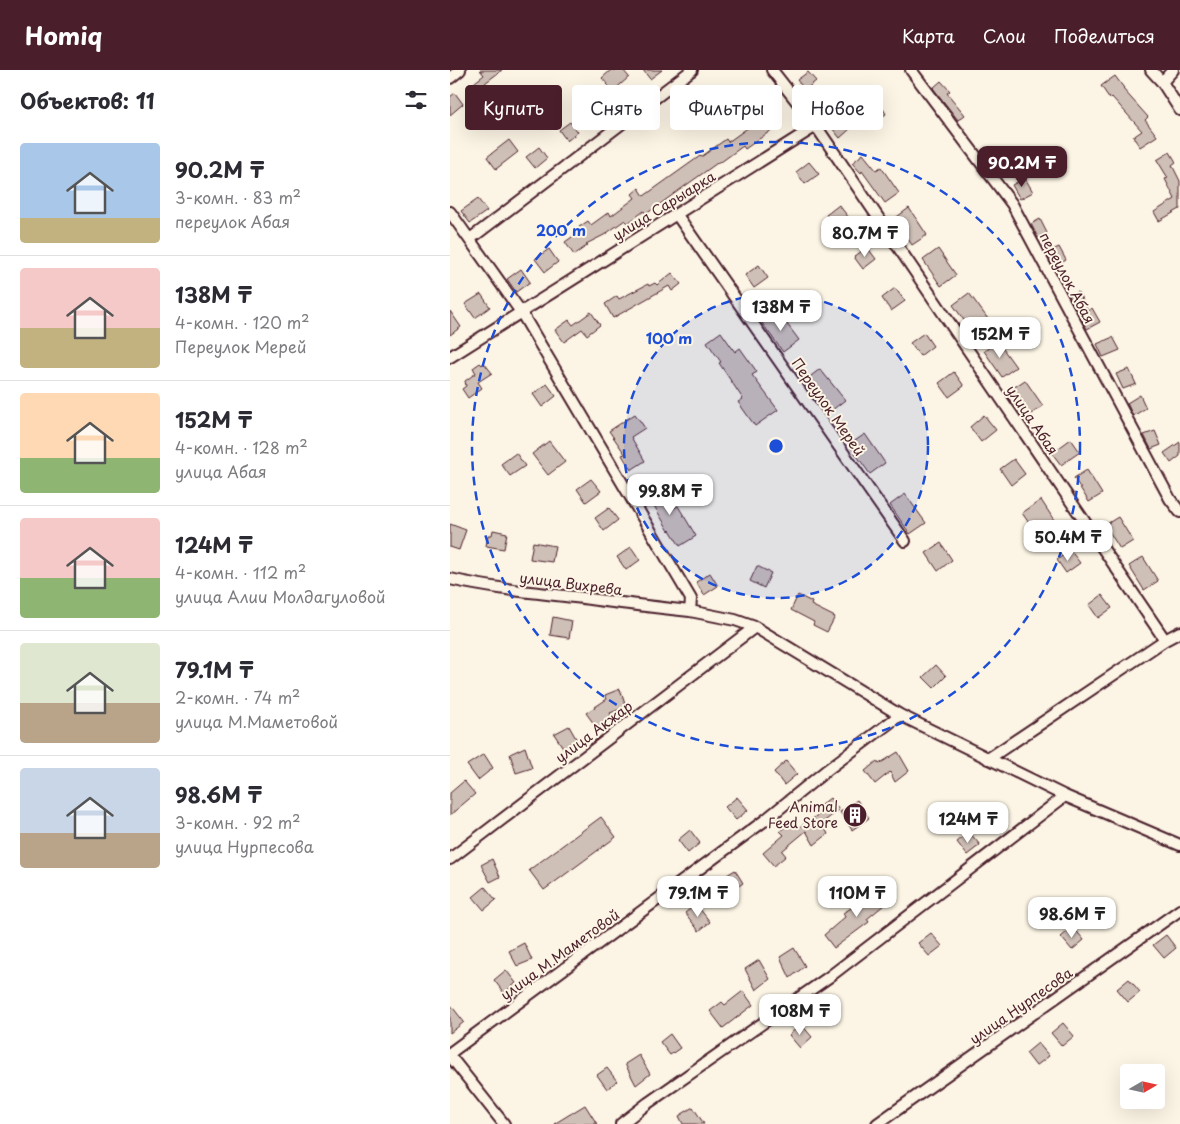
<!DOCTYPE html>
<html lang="ru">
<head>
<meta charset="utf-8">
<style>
  body { margin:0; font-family:"Playpen Sans",sans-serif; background:#f7f7f7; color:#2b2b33; height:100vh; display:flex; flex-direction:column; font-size:19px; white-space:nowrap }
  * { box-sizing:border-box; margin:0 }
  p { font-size:16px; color:#7c7c81 }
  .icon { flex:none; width:28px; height:28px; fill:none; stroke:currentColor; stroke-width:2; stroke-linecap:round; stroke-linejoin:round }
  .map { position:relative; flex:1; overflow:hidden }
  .panel { display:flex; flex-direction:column; background:#fff; width:450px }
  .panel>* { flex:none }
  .banner { position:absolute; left:15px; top:15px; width:475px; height:45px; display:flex; gap:10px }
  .needle { width:32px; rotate:81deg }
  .fabs { position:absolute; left:670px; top:994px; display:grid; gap:10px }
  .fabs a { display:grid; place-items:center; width:45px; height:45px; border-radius:5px; background:#fff; box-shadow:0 5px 20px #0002; font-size:25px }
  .price { position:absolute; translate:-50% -42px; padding:0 11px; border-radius:10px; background:#fff; color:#222; font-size:16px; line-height:32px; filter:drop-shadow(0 1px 2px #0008) }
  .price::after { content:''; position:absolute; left:50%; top:30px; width:15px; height:11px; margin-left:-8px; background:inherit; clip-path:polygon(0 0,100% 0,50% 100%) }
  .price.on { background:#4a1f2b; color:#fff }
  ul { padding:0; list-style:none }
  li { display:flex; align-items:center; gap:15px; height:125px; padding:0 20px }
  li+li { border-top:1px solid #e1e1e2 }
  li span { display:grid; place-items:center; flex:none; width:140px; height:100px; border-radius:5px; color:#555 }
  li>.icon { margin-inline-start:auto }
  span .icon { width:60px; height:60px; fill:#fffc; stroke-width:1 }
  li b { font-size:21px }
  h2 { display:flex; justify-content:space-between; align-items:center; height:60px; padding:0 20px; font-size:21px }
  .pill { padding:0 18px; border-radius:5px; background:#fff; box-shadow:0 5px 20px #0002; font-size:18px; line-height:45px }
  .pill.on { background:#4a1f2b; color:#fff }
  header { display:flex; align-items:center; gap:30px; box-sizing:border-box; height:70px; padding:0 25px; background:#4a1f2b; color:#fff }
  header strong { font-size:24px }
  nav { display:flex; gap:28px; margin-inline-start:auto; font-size:18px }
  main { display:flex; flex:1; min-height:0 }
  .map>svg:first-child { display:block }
  .building { fill:#cfc0b7; stroke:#4a1f2b }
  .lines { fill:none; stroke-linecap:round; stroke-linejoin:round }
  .minor-casing { stroke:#4a1f2b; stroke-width:14 }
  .minor { stroke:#fcf5e5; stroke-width:10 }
  .ring { fill:none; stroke:#1d4ed8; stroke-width:2.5; stroke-dasharray:9 6 }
  .labels { text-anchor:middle; stroke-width:4; stroke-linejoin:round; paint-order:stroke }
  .street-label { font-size:14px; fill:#4a1f2b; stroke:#fcf5e5 }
  .poi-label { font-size:14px; fill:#4a1f2b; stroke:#fcf5e5; text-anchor:end }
  .centre { fill:#1d4ed8; stroke:#fcf5e5; stroke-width:2.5 }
  .ring-label { font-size:15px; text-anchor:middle; font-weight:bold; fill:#1d4ed8; stroke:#fcf5e5; stroke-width:4; stroke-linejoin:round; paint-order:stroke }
</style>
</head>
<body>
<header>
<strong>Homiq</strong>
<nav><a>Карта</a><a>Слои</a><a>Поделиться</a></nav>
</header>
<main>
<section class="panel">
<h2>Объектов: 11<svg class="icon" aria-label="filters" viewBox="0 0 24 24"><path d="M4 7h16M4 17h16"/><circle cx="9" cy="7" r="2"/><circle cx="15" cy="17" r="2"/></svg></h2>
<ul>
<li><span style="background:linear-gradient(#a9c7e8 75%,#c2b280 0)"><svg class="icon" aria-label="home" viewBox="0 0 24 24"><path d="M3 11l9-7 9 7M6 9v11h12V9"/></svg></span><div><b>90.2M ₸</b><p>3-комн. · 83 m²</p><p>переулок Абая</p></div></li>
<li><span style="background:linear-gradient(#f6c9c9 60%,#c2b280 0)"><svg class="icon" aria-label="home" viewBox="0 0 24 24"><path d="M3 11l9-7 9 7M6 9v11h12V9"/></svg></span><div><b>138M ₸</b><p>4-комн. · 120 m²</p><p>Переулок Мерей</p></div></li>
<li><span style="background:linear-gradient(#ffd9b3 65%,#8fb573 0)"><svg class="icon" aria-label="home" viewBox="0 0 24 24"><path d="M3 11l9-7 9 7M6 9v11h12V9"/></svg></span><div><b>152M ₸</b><p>4-комн. · 128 m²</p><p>улица Абая</p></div></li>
<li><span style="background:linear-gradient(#f6c9c9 60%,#8fb573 0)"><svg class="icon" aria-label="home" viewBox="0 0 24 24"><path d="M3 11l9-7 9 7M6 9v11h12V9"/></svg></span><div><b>124M ₸</b><p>4-комн. · 112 m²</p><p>улица Алии Молдагуловой</p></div></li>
<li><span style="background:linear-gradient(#dfe7d0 60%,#b9a48a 0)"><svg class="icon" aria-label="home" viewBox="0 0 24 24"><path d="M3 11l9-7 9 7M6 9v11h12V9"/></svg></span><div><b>79.1M ₸</b><p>2-комн. · 74 m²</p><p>улица М.Маметовой</p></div></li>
<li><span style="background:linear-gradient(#c9d6e8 65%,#b9a48a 0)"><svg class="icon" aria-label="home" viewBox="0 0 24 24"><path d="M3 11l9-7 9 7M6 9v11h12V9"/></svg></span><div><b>98.6M ₸</b><p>3-комн. · 92 m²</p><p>улица Нурпесова</p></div></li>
</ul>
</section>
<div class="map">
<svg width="730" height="1054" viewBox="0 0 730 1054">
  <rect width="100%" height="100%" fill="#fcf5e5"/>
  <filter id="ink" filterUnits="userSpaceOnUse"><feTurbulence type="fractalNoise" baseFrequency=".02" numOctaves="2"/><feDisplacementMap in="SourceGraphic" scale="10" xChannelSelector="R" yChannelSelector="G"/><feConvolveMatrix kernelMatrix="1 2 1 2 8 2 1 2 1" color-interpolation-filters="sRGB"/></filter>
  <g filter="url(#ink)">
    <path class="building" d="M30 0H52L35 13 51 34 35 46 29 37 33 33 20 16 34 5Z
      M161 0H173L179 7 163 21 152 8Z
      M193 0H212L200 9Z
      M358 2 366 11 355 20 347 10Z
      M665 6 674 18 673 19 698 47 695 50 707 66 690 77 683 67 692 61 662 27 660 29 651 16Z
      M491 11 500 21 497 23 515 45 508 50 483 18Z
      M5 23 13 34 0 45V27Z
      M427 28 436 44 421 54 412 39Z
      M149 29 161 43 146 55 135 42Z
      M324 39 333 52 295 79 293 76 271 92 270 91 196 144 194 141 178 153 175 150 154 165 136 174 138 175 124 185 115 172 132 160 129 157 138 151 141 155 159 142 161 146 185 128 182 124 189 118 194 126 250 86 251 87 276 69 278 72Z
      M392 50 400 59 390 68 382 58Z
      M120 52 128 62 117 71 109 60Z
      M59 70 68 82 46 99 37 87Z
      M89 77 97 88 85 98 76 87Z
      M720 82 726 92 722 95 730 111V139L709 151 704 142 725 129 715 109 718 108 707 90Z
      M413 84 426 100 431 97 449 123 435 133 412 101 411 103 402 93Z
      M548 86 555 100 548 104 538 91Z
      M359 92 369 104 355 114 346 102Z
      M575 108 583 122 570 129 562 115Z
      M28 129 37 141 20 153 11 141Z
      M389 135 399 148 385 158 376 145Z
      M459 138 477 165 462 175 444 149Z
      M590 149 597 163 588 168 581 154Z
      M417 177 426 189 413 199 404 187Z
      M609 177 616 190 604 197 596 183Z
      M99 179 108 192 95 202 85 189Z
      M488 179 506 205 491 216 473 190Z
      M309 195 318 208 304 218 295 205Z
      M71 199 80 212 66 222 57 209Z
      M222 203 231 214 222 221 219 216 163 248 155 234 167 226 169 229 198 214 199 216 205 213 207 215Z
      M445 218 455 231 441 241 432 228Z
      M628 222 638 241 642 238 650 252 637 259 619 226Z
      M519 223 538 249 521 260 503 235Z
      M31 224 40 237 25 248 15 234Z
      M0 241 11 257 0 265Z
      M141 242 150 255 137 265 132 259 114 272 105 260 119 250 123 255Z
      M328 242 349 270 333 282 312 253Z
      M271 262 285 282 290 278 307 302 302 305 328 340 305 356 288 332 293 329 269 293 271 292 257 272Z
      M474 263 483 276 470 286 460 273Z
      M663 267 670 280 653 287 647 274Z
      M548 272 566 297 552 307 534 281Z
      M30 293 32 295 34 293 42 303 28 312 32 318 18 328 12 319 16 316 15 311 26 303 23 298Z
      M370 299 395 330 377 344 353 312Z
      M679 299 686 314 673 319 666 304Z
      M504 302 514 316 499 327 489 313Z
      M575 310 593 336 578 346 560 320Z
      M97 314 106 326 92 337 83 324Z
      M690 325 696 338 683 346 677 333Z
      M185 344 195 358 181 367 195 391 181 400 172 385 175 384 159 361Z
      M534 345 546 360 531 372 520 357Z
      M705 361 711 375 701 379 694 365Z
      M415 364 435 393 420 404 399 375Z
      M621 369 630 382 611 395 602 383Z
      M99 371 115 392 98 405 82 384Z
      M730 372V386L721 393 714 383Z
      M66 383 75 396 60 406 51 394Z
      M564 389 575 404 561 415 550 399Z
      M637 400 652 424 639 432 624 408Z
      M141 409 151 421 136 432 127 419Z
      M206 414 222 439 228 436 246 466 230 476 220 460 219 461 203 434 200 436 192 423Z
      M455 424 476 453 460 464 440 435Z
      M591 430 606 453 588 466 572 443Z
      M159 438 168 450 154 461 145 448Z
      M668 447 683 471 670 479 655 455Z
      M0 454 16 460 9 480 0 477Z
      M43 460 57 463 54 479 36 476 38 465H42Z
      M83 472 105 476 102 492 80 489Z
      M491 473 502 490 488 501 476 483Z
      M181 477 190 490 176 500 167 487Z
      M620 480 630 493 616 503 607 490Z
      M693 487 708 511 694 520 679 496Z
      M307 496 321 503 314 518 300 511Z
      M260 503 268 516 254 525 246 512Z
      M348 525 362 532 361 535 385 547 377 562 363 555 364 552 341 540Z
      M652 525 662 538 648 548 639 535Z
      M103 547 122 551 119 568 100 565Z
      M486 595 496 606 484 618 473 607Z
      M170 619 176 637 160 643 162 647 147 658 136 643 157 629 155 625Z
      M119 656 128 672 114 679 104 664Z
      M75 677 82 698 66 703 60 684Z
      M448 682 459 701 445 712 440 702 425 714 415 701 427 691 429 694Z
      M34 684 43 698 28 710 17 695Z
      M336 691 347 704 334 715 324 702Z
      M14 711 25 724 0 745V723Z
      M287 727 298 740 286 750 275 737Z
      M380 728 389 740 372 753 378 764 364 775 356 761 332 781 336 786 324 796 313 783 334 765 330 761 342 751 348 758 371 743 367 738Z
      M407 730 419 748 402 760 390 742Z
      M151 747 166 767 94 820 79 800Z
      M240 760 250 773 238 783 228 770Z
      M519 762 530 775 517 785 507 772Z
      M42 789 50 807 40 812 31 795Z
      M285 800 293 813 286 818 277 805Z
      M35 817 46 830 34 840 23 827Z
      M429 817 440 830 417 849 419 852 384 878 374 865 395 847 393 843 413 831Z
      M246 834 260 852 249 861 235 843Z
      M623 857 634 870 622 880 611 867Z
      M481 863 492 876 479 886 468 873Z
      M716 865 726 878 714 888 703 875Z
      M74 873 82 890 67 896 59 881Z
      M344 878 355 896 340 908 330 887Z
      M309 890 320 909 306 920 295 899Z
      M56 900 66 913 54 923 44 910Z
      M679 909 690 922 678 932 667 919Z
      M293 921 303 935 273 958 260 941 272 932 275 935Z
      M0 934 14 952 0 963Z
      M613 953 624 966 612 976 601 963Z
      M351 954 362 967 350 978 339 965Z
      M220 964 230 978 220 985 210 972Z
      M588 973 599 986 586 996 576 983Z
      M189 985 200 1004 186 1015 175 994Z
      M157 998 167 1011 157 1019 147 1005Z
      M135 1035 147 1054H104Z
      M243 1037 254 1054H233L229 1046Z"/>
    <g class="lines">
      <defs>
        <path id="minor" d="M322 0 366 56 715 570
          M461 0 562 134 720 429 730 442
          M701 0 712 12 730 40
          M0 8 10 0
          M712 12 723 0
          M0 142 71 242 241 529 240 541 285 550 305 557 450 645 615 726 730 775
          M227 145 455 471
          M20 169 242 0
          M0 287 366 56
          M0 509C44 519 89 523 133 528 169 533 204 537 240 541
          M538 689 715 570 730 562
          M0 789 305 557
          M0 983 314 751 377 700 450 645
          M0 986 54 1054
          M171 1054 198 1033 379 907 615 726
          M427 1054 730 840"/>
      </defs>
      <use href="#minor" class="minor-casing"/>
      <use href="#minor" class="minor"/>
    </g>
  </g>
  <circle cx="326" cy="376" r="152" fill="#1d4ed8" fill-opacity=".12"/>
  <g class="ring">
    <circle cx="326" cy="376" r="152"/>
    <circle cx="326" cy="376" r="304"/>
  </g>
  <defs>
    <symbol id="building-disc" viewBox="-11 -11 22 22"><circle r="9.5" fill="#4a1f2b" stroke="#fcf5e5"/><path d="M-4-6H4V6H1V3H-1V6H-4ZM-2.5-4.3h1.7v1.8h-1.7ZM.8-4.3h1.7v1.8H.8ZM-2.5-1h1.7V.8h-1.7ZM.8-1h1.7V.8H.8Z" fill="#fff"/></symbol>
  </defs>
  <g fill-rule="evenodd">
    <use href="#building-disc" x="391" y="731" width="28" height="28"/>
  </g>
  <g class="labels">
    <g class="street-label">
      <text transform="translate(214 136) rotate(-32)" y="5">улица Сарыарка</text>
      <text transform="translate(617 208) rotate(62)" y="5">переулок Абая</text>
      <text transform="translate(378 337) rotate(55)" y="5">Переулок Мерей</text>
      <text transform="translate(582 350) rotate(56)" y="5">улица Абая</text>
      <text transform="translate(121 514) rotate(7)" y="5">улица Вихрева</text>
      <text transform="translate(144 662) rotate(-37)" y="5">улица Акжар</text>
      <text transform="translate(110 885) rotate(-36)" y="5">улица М.Маметовой</text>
      <text transform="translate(571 936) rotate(-35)" y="5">улица Нурпесова</text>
    </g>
    <g class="poi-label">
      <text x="388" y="742">Animal<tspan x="388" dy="16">Feed Store</tspan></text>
    </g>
  </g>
  <circle cx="326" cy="376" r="8" class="centre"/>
  <g class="ring-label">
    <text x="111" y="166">200 m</text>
    <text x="219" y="274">100 m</text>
  </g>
</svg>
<div class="fabs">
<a><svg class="needle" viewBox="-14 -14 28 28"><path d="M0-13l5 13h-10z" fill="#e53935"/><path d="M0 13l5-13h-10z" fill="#7c7c81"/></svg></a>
</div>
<b class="price on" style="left:572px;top:118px">90.2M ₸</b>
<b class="price" style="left:415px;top:188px">80.7M ₸</b>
<b class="price" style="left:331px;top:262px">138M ₸</b>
<b class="price" style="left:550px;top:289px">152M ₸</b>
<b class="price" style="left:220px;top:446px">99.8M ₸</b>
<b class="price" style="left:618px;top:492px">50.4M ₸</b>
<b class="price" style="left:518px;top:774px">124M ₸</b>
<b class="price" style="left:248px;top:848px">79.1M ₸</b>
<b class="price" style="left:407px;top:848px">110M ₸</b>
<b class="price" style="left:622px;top:869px">98.6M ₸</b>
<b class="price" style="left:350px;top:966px">108M ₸</b>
<div class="banner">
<a class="pill on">Купить</a>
<a class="pill">Снять</a>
<a class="pill">Фильтры</a>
<a class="pill">Новое</a>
</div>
</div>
</main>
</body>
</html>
